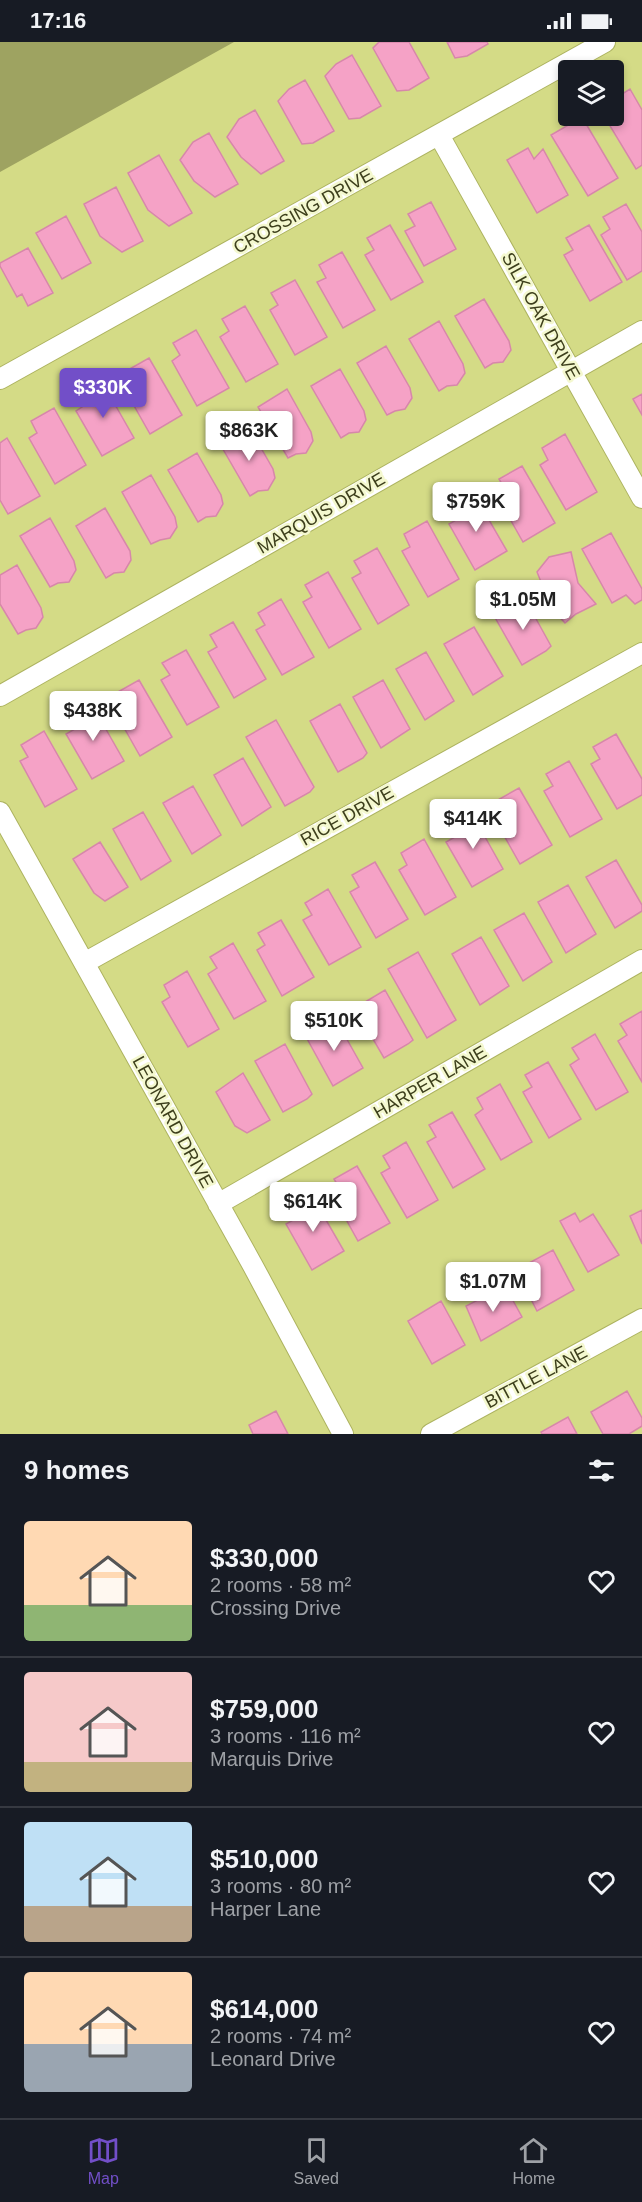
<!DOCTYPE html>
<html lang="en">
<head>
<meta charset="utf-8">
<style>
  body { margin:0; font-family:Arial,sans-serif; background:#20242c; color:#f1f3f6; height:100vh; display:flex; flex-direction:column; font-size:22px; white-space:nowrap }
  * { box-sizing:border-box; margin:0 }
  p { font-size:20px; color:#9ea1a6 }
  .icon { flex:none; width:33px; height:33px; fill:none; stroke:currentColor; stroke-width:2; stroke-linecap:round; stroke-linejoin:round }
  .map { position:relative; height:1392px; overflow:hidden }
  .details { display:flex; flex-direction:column; background:#171b24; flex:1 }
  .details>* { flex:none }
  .controls { position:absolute; left:558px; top:18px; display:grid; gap:12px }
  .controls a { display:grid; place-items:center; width:66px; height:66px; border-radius:6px; background:#171b24; box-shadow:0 3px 9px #0003; font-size:30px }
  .price { position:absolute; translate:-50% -51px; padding:0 14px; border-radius:6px; background:#fff; color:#222; font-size:20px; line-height:39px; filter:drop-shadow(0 2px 3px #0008) }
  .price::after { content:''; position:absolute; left:50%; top:36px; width:18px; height:14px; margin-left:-9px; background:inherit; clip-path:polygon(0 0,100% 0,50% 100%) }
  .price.selected { background:#724fc8; color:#fff }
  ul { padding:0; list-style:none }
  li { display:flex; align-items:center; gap:18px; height:150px; padding:0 24px }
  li+li { border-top:2px solid #363941 }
  li span { display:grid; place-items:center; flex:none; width:168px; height:120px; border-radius:6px; color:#555 }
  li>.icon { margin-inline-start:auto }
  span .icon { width:72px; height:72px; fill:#fffc; stroke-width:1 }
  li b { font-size:26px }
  h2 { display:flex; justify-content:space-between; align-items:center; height:72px; padding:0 24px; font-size:26px }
  .status { display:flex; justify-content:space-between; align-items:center; height:42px; padding:0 30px; background:#171b24; direction:ltr }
  .status svg { height:16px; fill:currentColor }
  .tabs { display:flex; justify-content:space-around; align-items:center; height:84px; border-top:2px solid #363941; background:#171b24; font-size:16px; color:#9ea1a6 }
  .tabs a { display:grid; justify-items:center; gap:3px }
  .tabs .selected { color:#724fc8 }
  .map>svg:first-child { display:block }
  .forest { fill:#9ea361 }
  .building { fill:#f5a2c6; stroke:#d787aa; stroke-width:1.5 }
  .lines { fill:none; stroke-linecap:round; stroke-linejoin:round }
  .street-casing { stroke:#adb360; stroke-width:22 }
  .street { stroke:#fff; stroke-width:20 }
  .labels { text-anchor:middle; stroke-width:5; stroke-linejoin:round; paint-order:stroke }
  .street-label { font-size:18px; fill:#3d3f1c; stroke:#f4f8cf }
</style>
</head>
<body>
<div class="status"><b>17:16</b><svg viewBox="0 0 49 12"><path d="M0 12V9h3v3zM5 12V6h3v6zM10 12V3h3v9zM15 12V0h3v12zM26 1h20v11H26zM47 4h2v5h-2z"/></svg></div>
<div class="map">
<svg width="642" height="1392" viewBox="0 0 642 1392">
  <rect width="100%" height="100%" fill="#d4db86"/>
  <path class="forest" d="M0 0H234L0 130Z"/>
  <path class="building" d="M379 0H409L429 36 409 48 397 49 373 6Z
    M447 0H487L488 2 467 14 455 16Z
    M352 13 381 64 360 76 349 77 325 34 336 22Z
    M305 38 334 89 313 101 302 102 278 59 289 47Z
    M630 47 642 68V123L636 127 604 74H614V57Z
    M255 68 284 119 261 132 241 115 227 95 239 77Z
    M582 75 618 136 588 154 551 93Z
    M209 91 238 142 215 155 194 139 180 118 193 100Z
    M528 106 534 117 543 107 568 153 537 171 507 118Z
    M159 113 192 171 169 184 148 168 128 131Z
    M116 145 143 199 122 210 100 194 84 162Z
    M431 160 456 207 424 224 405 189 415 184 408 172Z
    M626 162 642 190V229L627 238 601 193 610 187 603 175Z
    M66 174 91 221 62 237 36 191Z
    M390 183 423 240 391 258 365 213 374 208 367 196Z
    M589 183 622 240 590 259 564 213 573 208 566 196Z
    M28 206 53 251 28 264 22 252 17 255 0 224V221Z
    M342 210 375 268 343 286 317 240 326 236 319 223Z
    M295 238 327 295 295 313 270 268 278 263 271 251Z
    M484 257 509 299 511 308 503 320 493 321 485 326 455 274Z
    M245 264 278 322 246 340 220 295 229 289 222 277Z
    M439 279 463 322 465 331 457 343 447 344 439 349 409 297Z
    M196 288 229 346 197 364 172 319 180 313 173 301Z
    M386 304 410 346 412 356 405 367 395 369 387 373 357 321Z
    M149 316 182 373 150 392 124 346 133 341 126 329Z
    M340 327 364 369 366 378 359 390 349 391 341 396 311 344Z
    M101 338 134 396 102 414 76 369 85 363 78 352Z
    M287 347 311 390 313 399 306 411 296 412 288 416 258 365Z
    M642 352V373L633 357Z
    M54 366 86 423 55 442 29 396 37 391 31 379Z
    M249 385 273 427 275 436 268 448 258 449 250 454 220 402Z
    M565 392 597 450 566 468 540 423 548 418 542 406Z
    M7 396 40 454 8 472 0 458V401Z
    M197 411 221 453 223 462 216 474 206 475 198 480 168 428Z
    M522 424 555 481 523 500 497 454 506 449 499 437Z
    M151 433 175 475 177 485 170 496 160 498 151 502 122 450Z
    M474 452 507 509 475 528 449 482 458 477 451 465Z
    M105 466 130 509 131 518 124 530 114 531 106 536 76 484Z
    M50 476 74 519 76 528 69 540 58 541 50 545 20 494Z
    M427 479 459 537 428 555 402 509 410 505 404 492Z
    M611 491 642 547V558L635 562 626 553 612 561 582 507Z
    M377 506 409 563 378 582 352 536 361 531 354 519Z
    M571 510 578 541 596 562 576 572 565 581 552 567 537 530 549 515Z
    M17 523 41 566 43 575 36 586 26 588 18 592 0 562V533Z
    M328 530 361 587 329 606 303 560 312 555 305 543Z
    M524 555 551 604 546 609 522 623 493 572Z
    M281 557 314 615 282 633 256 588 265 583 258 571Z
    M233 580 266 637 234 656 208 610 217 605 210 593Z
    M474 585 503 634 473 653 444 602Z
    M186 608 219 665 187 683 161 638 170 633 162 621Z
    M426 610 454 659 425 678 396 627Z
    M139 638 172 695 140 714 114 668 123 663 116 651Z
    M383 638 410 687 381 706 353 655Z
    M91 661 124 719 92 737 66 692 75 687 68 675Z
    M340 662 367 711 363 716 338 730 310 679Z
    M276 678 314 745 310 750 285 764 246 695Z
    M44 689 77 747 45 765 20 719 28 715 21 703Z
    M616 692 642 737V753L617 767 591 722 600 717 593 705Z
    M243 716 271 765 242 784 214 733Z
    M569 719 602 777 570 795 544 749 553 744 546 732Z
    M193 744 221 793 192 812 163 761Z
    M519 746 552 803 520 822 494 776 503 771 496 759Z
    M143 770 171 819 141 838 113 787Z
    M471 770 503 827 472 845 446 800 455 795 448 783Z
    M424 797 456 855 425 873 399 828 407 823 401 811Z
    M100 800 128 845 105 859 94 851 73 817Z
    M616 818 642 863V869L615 886 586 835Z
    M375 820 408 877 376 896 350 850 359 845 352 833Z
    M568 843 596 892 566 911 538 860Z
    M328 847 361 905 329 923 303 878 312 873 305 861Z
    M524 871 552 920 523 939 494 888Z
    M281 878 314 935 282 954 257 908 265 903 258 891Z
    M481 895 509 944 480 963 452 912Z
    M233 901 266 959 234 977 208 932 217 926 210 915Z
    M418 910 456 978 427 996 388 927Z
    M187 929 219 987 188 1005 162 960 170 955 164 943Z
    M385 948 413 998 408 1002 384 1016 355 966Z
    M642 969V1040L618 999 627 993 620 982Z
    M335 976 363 1026 333 1044 305 993Z
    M595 992 628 1050 596 1068 570 1023 579 1017 572 1006Z
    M285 1002 312 1052 307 1057 283 1070 255 1019Z
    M548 1020 581 1077 549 1096 523 1050 532 1045 525 1033Z
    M243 1031 270 1078 247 1091 235 1084 216 1050Z
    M500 1042 532 1100 501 1118 475 1073 483 1067 477 1056Z
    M452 1070 485 1127 453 1146 427 1100 436 1095 429 1083Z
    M406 1100 438 1158 407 1176 381 1131 390 1126 383 1114Z
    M357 1124 390 1181 358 1199 333 1154 341 1149 334 1137Z
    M311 1152 344 1209 312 1228 286 1182 295 1177 288 1165Z
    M642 1168V1202L630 1174Z
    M575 1171 580 1180 593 1172 619 1213 588 1230 560 1179Z
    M553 1208 574 1248 537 1269 516 1228Z
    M505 1244 522 1275 481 1299 466 1264Z
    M441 1259 465 1303 432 1322 408 1279Z
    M627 1349 642 1376V1384L629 1392H603L591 1370Z
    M276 1369 288 1392H253L249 1383Z
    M568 1375 577 1392H542L541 1390Z"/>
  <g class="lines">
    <defs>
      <path id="street" d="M439 93 642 456
        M0 337 605 0
        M0 654 642 289
        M0 770 253 1224 343 1392
        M84 921 642 611
        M218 1162 642 918
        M431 1392 642 1277"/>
    </defs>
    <use href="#street" class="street-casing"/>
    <use href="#street" class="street"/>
  </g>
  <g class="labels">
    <g class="street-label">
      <text transform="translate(303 169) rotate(-29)" y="6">CROSSING DRIVE</text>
      <text transform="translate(541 274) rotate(61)" y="6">SILK OAK DRIVE</text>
      <text transform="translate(321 471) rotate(-30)" y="6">MARQUIS DRIVE</text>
      <text transform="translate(347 774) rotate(-29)" y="6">RICE DRIVE</text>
      <text transform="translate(430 1040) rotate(-30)" y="6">HARPER LANE</text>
      <text transform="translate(173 1080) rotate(61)" y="6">LEONARD DRIVE</text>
      <text transform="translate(536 1335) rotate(-28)" y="6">BITTLE LANE</text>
    </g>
  </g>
</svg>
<div class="controls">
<a><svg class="icon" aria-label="layers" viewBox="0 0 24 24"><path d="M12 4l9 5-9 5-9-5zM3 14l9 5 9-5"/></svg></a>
</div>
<b class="price selected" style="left:103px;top:377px">$330K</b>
<b class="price" style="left:249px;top:420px">$863K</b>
<b class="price" style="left:476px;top:491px">$759K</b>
<b class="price" style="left:523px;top:589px">$1.05M</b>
<b class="price" style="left:93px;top:700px">$438K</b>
<b class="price" style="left:473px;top:808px">$414K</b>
<b class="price" style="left:334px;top:1010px">$510K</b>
<b class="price" style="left:313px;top:1191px">$614K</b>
<b class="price" style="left:493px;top:1271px">$1.07M</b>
</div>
<section class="details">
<h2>9 homes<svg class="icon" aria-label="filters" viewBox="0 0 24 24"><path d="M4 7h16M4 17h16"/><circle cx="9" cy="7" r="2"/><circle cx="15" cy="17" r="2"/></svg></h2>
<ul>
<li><span style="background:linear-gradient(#ffd9b3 70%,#8fb573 0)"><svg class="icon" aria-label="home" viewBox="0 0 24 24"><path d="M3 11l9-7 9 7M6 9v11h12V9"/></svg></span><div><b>$330,000</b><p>2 rooms · 58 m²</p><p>Crossing Drive</p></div><svg class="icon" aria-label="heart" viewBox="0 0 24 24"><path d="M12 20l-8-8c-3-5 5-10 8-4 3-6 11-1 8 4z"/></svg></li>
<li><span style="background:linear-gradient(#f6c9c9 75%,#c2b280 0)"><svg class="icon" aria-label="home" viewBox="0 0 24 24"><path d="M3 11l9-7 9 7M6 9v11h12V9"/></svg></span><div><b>$759,000</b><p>3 rooms · 116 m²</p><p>Marquis Drive</p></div><svg class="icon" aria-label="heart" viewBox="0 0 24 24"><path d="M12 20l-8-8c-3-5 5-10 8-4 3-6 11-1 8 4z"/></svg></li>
<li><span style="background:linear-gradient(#bfe0f5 70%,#b9a48a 0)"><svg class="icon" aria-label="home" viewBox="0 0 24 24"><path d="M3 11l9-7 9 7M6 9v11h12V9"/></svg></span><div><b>$510,000</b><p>3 rooms · 80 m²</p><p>Harper Lane</p></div><svg class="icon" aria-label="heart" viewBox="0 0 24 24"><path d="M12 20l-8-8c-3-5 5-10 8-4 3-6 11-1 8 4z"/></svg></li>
<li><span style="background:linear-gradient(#ffd9b3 60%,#9aa5b1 0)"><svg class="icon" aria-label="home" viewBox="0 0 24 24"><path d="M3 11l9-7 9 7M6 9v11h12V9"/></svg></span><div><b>$614,000</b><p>2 rooms · 74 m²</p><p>Leonard Drive</p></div><svg class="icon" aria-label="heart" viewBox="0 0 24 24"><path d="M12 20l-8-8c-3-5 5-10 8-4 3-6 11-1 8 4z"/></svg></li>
</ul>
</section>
<nav class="tabs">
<a class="selected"><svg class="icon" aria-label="map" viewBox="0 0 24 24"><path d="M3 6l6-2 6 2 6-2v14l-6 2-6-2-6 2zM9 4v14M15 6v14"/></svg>Map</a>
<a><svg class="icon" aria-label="saved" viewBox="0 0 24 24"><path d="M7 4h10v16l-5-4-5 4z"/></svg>Saved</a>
<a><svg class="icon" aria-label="home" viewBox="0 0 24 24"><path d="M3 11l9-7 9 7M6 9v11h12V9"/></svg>Home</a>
</nav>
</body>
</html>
